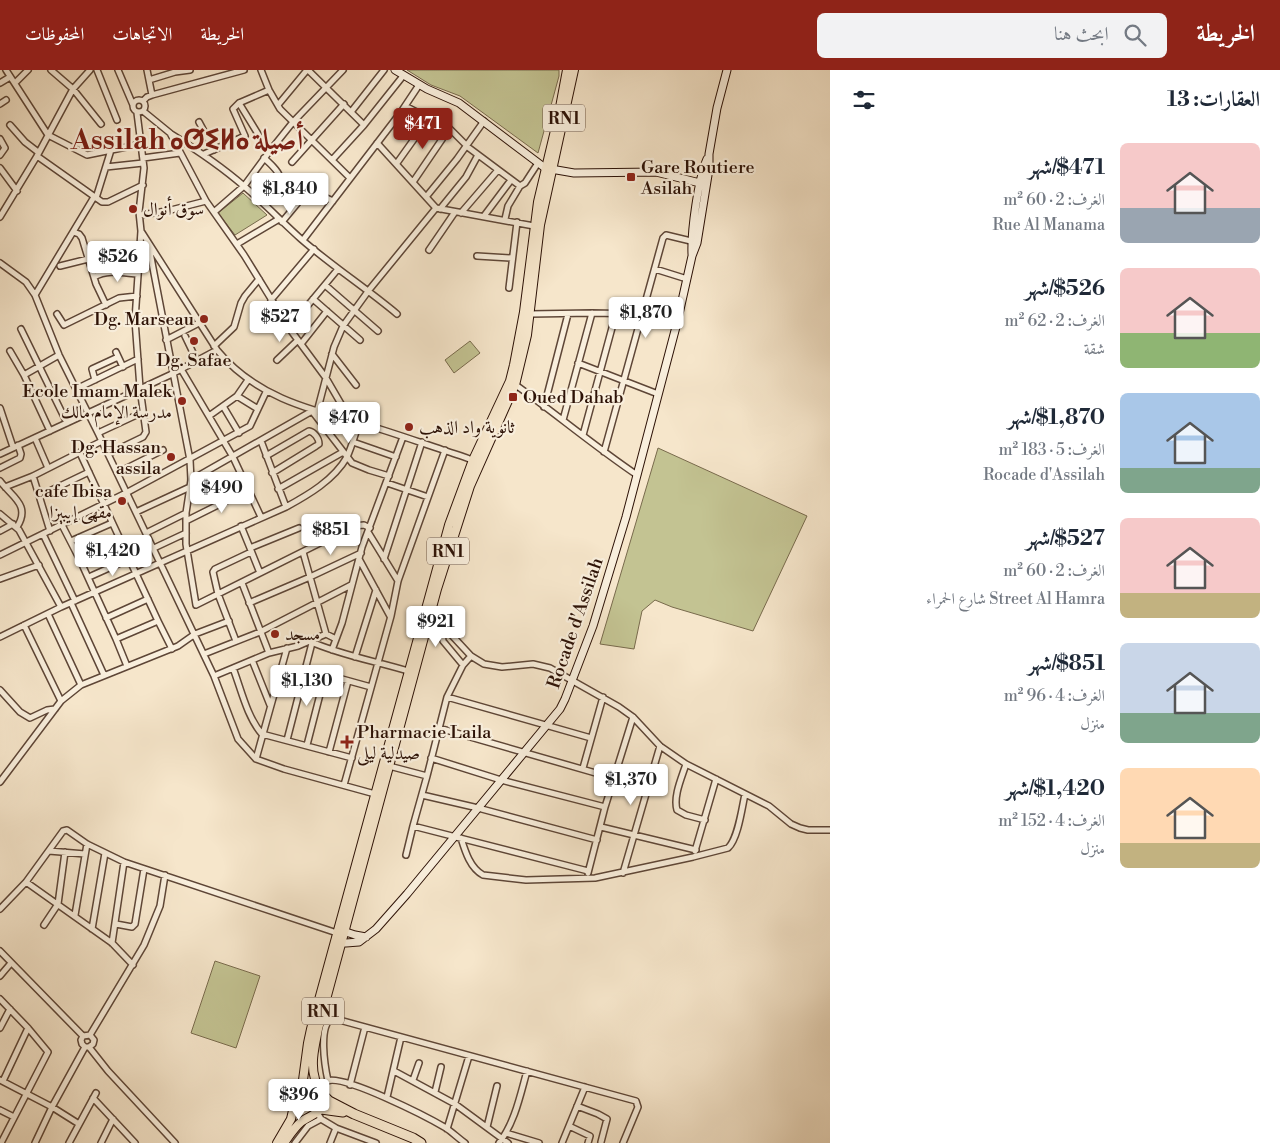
<!DOCTYPE html>
<html lang="ar">
<head>
<meta charset="utf-8">
<style>
  body { margin:0; font-family:"Libre Bodoni",Amiri,"Noto Sans Tifinagh",serif; background:#f2f2f3; color:#1f2937; direction:rtl; height:100vh; display:flex; flex-direction:column; font-size:19px; white-space:nowrap }
  * { box-sizing:border-box; margin:0 }
  p { font-size:16px; color:#747a83 }
  .icon { flex:none; width:28px; height:28px; fill:none; stroke:currentColor; stroke-width:2; stroke-linecap:round; stroke-linejoin:round }
  .map { position:relative; flex:1; overflow:hidden; direction:ltr }
  .drawer { display:flex; flex-direction:column; background:#fff; width:450px }
  .drawer>* { flex:none }
  .price { position:absolute; translate:-50% -42px; padding:0 11px; border-radius:5px; background:#fff; color:#222; font-size:16px; line-height:32px; filter:drop-shadow(0 1px 2px #0008) }
  .price::after { content:''; position:absolute; left:50%; top:30px; width:15px; height:11px; margin-left:-8px; background:inherit; clip-path:polygon(0 0,100% 0,50% 100%) }
  .price.on { background:#8f2418; color:#fff }
  ul { padding:0; list-style:none }
  li { display:flex; align-items:center; gap:15px; height:125px; padding:0 20px }
  li span { display:grid; place-items:center; flex:none; width:140px; height:100px; border-radius:8px; color:#555 }
  li>.icon { margin-inline-start:auto }
  span .icon { width:60px; height:60px; fill:#fffc; stroke-width:1 }
  li b { font-size:21px }
  h2 { display:flex; justify-content:space-between; align-items:center; height:60px; padding:0 20px; font-size:21px }
  header { display:flex; align-items:center; gap:30px; box-sizing:border-box; height:70px; padding:0 25px; background:#8f2418; color:#fff }
  header strong { font-size:24px }
  nav { display:flex; gap:28px; margin-inline-start:auto; font-size:18px }
  .search { width:350px; height:45px; background:#f2f2f3; display:flex; align-items:center; gap:12px; box-sizing:border-box; padding:0 18px; border-radius:8px; color:#747a83; font-size:19px }
  main { display:flex; flex:1; min-height:0 }
  .map>svg:first-child { display:block }
  .green { fill:#c3c392; stroke:#786a4c }
  .lines { fill:none; stroke-linecap:round; stroke-linejoin:round }
  .street-casing { stroke:#5e4637; stroke-width:8 }
  .secondary-casing { stroke:#2c1106; stroke-width:9 }
  .primary-casing { stroke:#2c1106; stroke-width:10 }
  .highway-casing { stroke:#2c1106; stroke-width:11 }
  .street { stroke:#f9efdd; stroke-width:5 }
  .secondary { stroke:#f9efdd; stroke-width:7 }
  .primary { stroke:#f6e6cb; stroke-width:8 }
  .highway { stroke:#f6e6cb; stroke-width:9 }
  .poi-dot { fill:#8f2418; stroke:#f9efdd; stroke-width:2 }
  .labels { text-anchor:middle; stroke-width:4.5; stroke-linejoin:round; paint-order:stroke }
  .shield { fill:#f9efdd; stroke:#6a5446; stroke-width:1 }
  .shield-label { font-size:16px; font-weight:bold; fill:#2c1106 }
  .poi-label { font-size:18px; fill:#2c1106; stroke:#f9efdd; text-anchor:start }
  .street-label { font-size:18px; fill:#2c1106; stroke:#f9efdd }
  .town-label { font-size:28px; font-weight:bold; fill:#7a1f14; stroke:#f9efdd }
</style>
</head>
<body>
<header>
<strong>الخريطة</strong>
<div class="search"><svg class="icon" aria-label="search" viewBox="0 0 24 24"><circle cx="10" cy="10" r="6"/><path d="M15 15l6 6"/></svg>ابحث هنا</div>
<nav><a>الخريطة</a><a>الاتجاهات</a><a>المحفوظات</a></nav>
</header>
<main>
<section class="drawer">
<h2>العقارات: 13<svg class="icon" aria-label="filters" viewBox="0 0 24 24"><path d="M4 7h16M4 17h16"/><circle cx="9" cy="7" r="2"/><circle cx="15" cy="17" r="2"/></svg></h2>
<ul>
<li><span style="background:linear-gradient(#f6c9c9 65%,#9aa5b1 0)"><svg class="icon" aria-label="home" viewBox="0 0 24 24"><path d="M3 11l9-7 9 7M6 9v11h12V9"/></svg></span><div><b>$471/شهر</b><p>الغرف: 2 · 60 m²</p><p>Rue Al Manama</p></div></li>
<li><span style="background:linear-gradient(#f6c9c9 65%,#8fb573 0)"><svg class="icon" aria-label="home" viewBox="0 0 24 24"><path d="M3 11l9-7 9 7M6 9v11h12V9"/></svg></span><div><b>$526/شهر</b><p>الغرف: 2 · 62 m²</p><p>شقة</p></div></li>
<li><span style="background:linear-gradient(#a9c7e8 75%,#7fa58c 0)"><svg class="icon" aria-label="home" viewBox="0 0 24 24"><path d="M3 11l9-7 9 7M6 9v11h12V9"/></svg></span><div><b>$1,870/شهر</b><p>الغرف: 5 · 183 m²</p><p>Rocade d'Assilah</p></div></li>
<li><span style="background:linear-gradient(#f6c9c9 75%,#c2b280 0)"><svg class="icon" aria-label="home" viewBox="0 0 24 24"><path d="M3 11l9-7 9 7M6 9v11h12V9"/></svg></span><div><b>$527/شهر</b><p>الغرف: 2 · 60 m²</p><p>Street Al Hamra شارع الحمراء</p></div></li>
<li><span style="background:linear-gradient(#c9d6e8 70%,#7fa58c 0)"><svg class="icon" aria-label="home" viewBox="0 0 24 24"><path d="M3 11l9-7 9 7M6 9v11h12V9"/></svg></span><div><b>$851/شهر</b><p>الغرف: 4 · 96 m²</p><p>منزل</p></div></li>
<li><span style="background:linear-gradient(#ffd9b3 75%,#c2b280 0)"><svg class="icon" aria-label="home" viewBox="0 0 24 24"><path d="M3 11l9-7 9 7M6 9v11h12V9"/></svg></span><div><b>$1,420/شهر</b><p>الغرف: 4 · 152 m²</p><p>منزل</p></div></li>
</ul>
</section>
<div class="map">
<svg width="830" height="1073" viewBox="0 0 830 1073">
  <rect width="100%" height="100%" fill="#f6e6cb"/>
  <filter id="stains"><feTurbulence type="fractalNoise" baseFrequency=".004" numOctaves="4"/><feColorMatrix values="0 0 0 0 .2 0 0 0 0 .09 0 0 0 0 .02 0 0 0 .5 -.17"/></filter>
  <radialGradient id="worn" r=".72"><stop offset=".6" stop-color="#630" stop-opacity="0"/><stop offset="1" stop-color="#630" stop-opacity=".3"/></radialGradient>
  <path class="green" d="M407 0H559V6L538 83 460 26 431 15Z
    M243 123 267 145 235 165 218 143Z
    M470 271 480 283 454 303 445 290Z
    M658 378 807 446 753 561 672 537 655 530 642 541 634 579 600 574Z
    M215 891 260 906 236 978 191 963Z"/>
  <g class="lines">
    <defs>
      <path id="street" d="M6 0 48 65 87 85 141 74
        M51 0 73 19 101 54
        M97 0 117 50
        M118 0 133 35
        M147 0 152 25
        M261 0 269 20 280 39 350 108
        M308 0 364 55 403 6
        M149 10 175 2 190 0
        M0 13 10 7
        M15 13 28 0
        M133 36a6 6 0 1 1 12 0a6 6 0 1 1-12 0Z
        M143 31 147 27 152 25 244 0
        M0 34 6 30
        M278 35 307 0
        M405 36 450 59 469 78 520 116 525 113 538 93
        M143 41 170 63 206 131 244 185 289 258 326 308 344 339
        M351 42 384 0
        M137 43 144 98 139 142 141 161 217 280C254 325 305 339 360 353 388 361 416 371 443 380 454 384 465 386 476 392
        M199 52 214 80
        M10 55 25 72 38 82
        M171 64C197 80 222 97 245 117 265 134 282 152 301 169 332 196 366 218 397 244
        M0 69 5 78 0 85
        M377 73 436 138 534 156
        M269 82 293 52 343 0
        M204 84 245 66 233 39 239 33
        M37 86 73 19 90 0
        M143 88 180 83
        M332 90 364 55
        M292 92 344 34
        M397 93 429 48
        M106 97 143 93
        M0 98 17 121
        M413 112 449 59
        M426 127 457 89 484 51
        M96 128 111 80
        M263 133C281 110 289 110 264 88
        M440 139 466 107 478 85
        M214 142 244 116 269 82 239 33 269 20
        M461 143 498 100
        M140 145 167 141 206 131
        M484 146 511 110
        M0 147 37 86 102 132H108L143 115
        M505 149 508 136 520 116
        M282 152 306 123 313 122 333 131
        M73 162 79 164 82 168 96 214 106 235
        M303 170 401 42 419 15
        M148 172 190 390 191 410 186 443V474L196 535 354 456 364 455 370 458
        M237 174 279 149
        M429 180 455 142
        M477 186 512 188
        M0 193 26 212 35 225 59 285 98 363 214 606 238 669 256 689 284 699 375 724
        M60 196 100 186 139 189
        M655 199 687 209
        M94 207C108 199 123 203 138 204
        M325 215 378 261
        M509 218 517 152
        M35 225 94 127
        M313 229 360 270
        M271 230 314 179
        M57 244 64 255 119 228 137 226
        M530 244 592 243 642 244 677 253
        M289 258 338 199
        M21 259 67 353
        M185 266 197 291
        M166 270 199 253
        M301 274 327 241
        M214 276 234 257 241 233 245 226 259 209
        M10 281 24 305 50 361
        M116 282 123 297
        M332 284 356 315
        M277 290 298 270
        M578 293 658 324
        M181 299 233 387 261 447
        M24 305 59 285
        M95 310 92 299 118 287
        M513 313C555 343 594 376 637 405
        M76 319 138 289
        M237 326 258 339
        M223 336 239 363
        M544 337 568 244
        M0 338 13 377
        M312 341 352 393 369 400 389 406
        M317 342 334 277 343 256 369 220 436 138
        M209 346 237 326 248 310
        M563 350 592 243
        M98 363 143 342
        M583 365 616 243
        M35 368 48 398
        M261 371 286 437
        M353 372 396 387
        M604 382 663 168 666 165 695 172
        M0 384 170 305 217 280
        M108 384 143 367 146 362 140 318 135 250 141 161
        M266 386 309 361C314 362 319 368 319 374L316 376 272 403
        M0 398 20 388 21 384 18 375
        M117 403 163 380
        M33 406 50 461
        M191 410 312 341
        M0 411C12 427 31 435 17 457
        M387 413 428 427
        M5 417 33 406 102 371
        M278 419 343 382
        M39 426 89 402
        M136 442 190 417
        M0 444 19 460 61 537
        M186 451 248 420
        M62 455 80 490 116 569 158 551 80 383
        M241 456 250 478
        M0 461 13 454
        M368 462 398 511
        M146 463 186 443
        M43 464 75 531
        M71 471 112 453
        M154 478 186 463
        M303 482 326 564 336 569
        M0 485 126 423 250 356 266 322
        M359 489 390 546
        M384 489 422 372
        M80 490 121 472
        M260 503 250 478 299 458
        M89 507 129 489
        M0 509 39 495
        M242 513 269 583
        M71 533 104 605
        M249 533 310 507 361 483
        M48 544 81 615
        M428 544 445 558 471 586 484 594 502 597 533 594 550 598 619 637 633 647 660 676 686 694 769 736 791 754 800 758 808 760H830
        M106 548 148 529
        M158 551 172 579
        M24 555 61 631
        M445 558 442 563 443 571 463 595
        M0 567 61 537 286 437C308 425 334 410 347 387 352 376 355 364 359 353
        M116 569 127 596
        M236 571 218 524 213 502 215 499 251 482
        M309 571C340 585 375 591 408 601
        M332 580 342 553 362 477 403 367
        M204 584 260 562 351 515
        M355 587 376 520
        M252 590 270 635
        M233 598C241 619 247 647 262 664L352 688
        M306 599 371 617
        M214 606 269 583 298 576 326 564
        M0 620 20 642 30 648 47 640 55 639
        M447 627 463 595 471 586
        M439 658 613 708
        M287 670 312 573
        M307 675 325 605
        M329 682 348 611
        M431 688 501 710 605 737
        M256 689 287 578
        M686 694C682 707 673 726 677 740L686 745 705 750
        M389 696 427 706
        M583 698 603 627
        M0 712 61 631 81 615 178 576 195 564 229 551
        M344 715 391 546 398 511 445 380
        M422 725 478 738 597 770
        M413 756 588 801
        M601 757 696 780
        M461 768C465 781 470 798 483 805L526 810 595 808 693 787 728 778C738 769 742 738 745 724
        M49 781 85 784
        M695 781 716 709
        M406 785 413 756 427 706 447 627 591 668
        M588 803 605 737 633 647
        M623 803 660 676
        M26 812 112 873 133 895
        M0 839 26 812 63 761 67 760 87 774 124 792 337 863
        M75 845 87 774
        M116 854 132 857 135 854 144 799
        M44 855 58 834 65 782
        M92 859 105 783
        M112 873 124 792
        M0 881 83 966
        M0 906 11 893
        M0 929 28 958 48 982 1 1073
        M0 958 10 939
        M90 965 144 875 160 836 165 805
        M89 977 108 1001 175 1073
        M394 1001 455 1034 508 1073
        M0 1010 52 1037 79 1054
        M413 1010 419 993
        M3 1011 28 958
        M328 1011C325 997 318 956 332 948L636 1031 638 1037 623 1073
        M350 1015 365 957
        M320 1020C322 1017 324 1013 327 1011 344 1004 429 1048 446 1058 453 1063 458 1068 465 1073
        M435 1022 441 997
        M387 1027 401 967
        M93 1028 135 1073
        M577 1036 598 1044 607 1049 601 1072
        M0 1040 14 1047
        M317 1042 321 1049 336 1058 376 1073
        M569 1056 590 1066 588 1073
        M487 1057 497 1016
        M447 1059 469 986
        M506 1063 539 1073
        M35 1073 52 1037 85 977H89L93 974 94 970 90 965 83 966 81 970 82 974 85 977
        M69 1073 96 1023
        M101 1073 113 1049
        M295 1073 308 1056 321 1049
        M330 1073 336 1058
        M499 1073C515 1052 520 1026 527 1001
        M562 1073 585 1017"/>
      <path id="secondary" d="M395 0 427 19 459 33 545 98 574 103 656 102 700 113
        M692 184C691 161 698 110 707 89
        M340 860 355 865 366 867
        M338 873H346L359 872 376 859 407 824 560 639 565 629 593 556 626 447 677 253 692 186 697 173 709 99V84L717 38 727 0"/>
      <path id="primary" d="M277 1073 291 1049 296 1028 303 1010 308 973 311 959 449 455 473 390 510 311 514 295 524 242 538 132 558 48 567 0
        M284 1073C289 1066 294 1058 301 1052 307 1047 319 1044 322 1037 328 1026 317 1018 315 1009 310 993 315 975 318 959L437 519 470 416 515 315 527 265 540 155 574 0"/>
      <path id="highway" d="M324 1026 329 1031 354 1044 413 1068 421 1073
        M321 1039 343 1042"/>
    </defs>
    <use href="#street" class="street-casing"/>
    <use href="#secondary" class="secondary-casing"/>
    <use href="#primary" class="primary-casing"/>
    <use href="#highway" class="highway-casing"/>
    <use href="#street" class="street"/>
    <use href="#secondary" class="secondary"/>
    <use href="#primary" class="primary"/>
    <use href="#highway" class="highway"/>
  </g>
  <g class="poi-dot">
    <rect x="626" y="102" width="10" height="10" rx="2.5"/>
    <circle cx="133" cy="139" r="5"/>
    <circle cx="204" cy="249" r="5"/>
    <circle cx="194" cy="271" r="5"/>
    <rect x="508" y="322" width="10" height="10" rx="2.5"/>
    <circle cx="182" cy="331" r="5"/>
    <circle cx="409" cy="357" r="5"/>
    <circle cx="171" cy="387" r="5"/>
    <circle cx="122" cy="431" r="5"/>
    <circle cx="275" cy="564" r="5"/>
    <path d="M344.5 664.5h5v5h5v5h-5v5h-5v-5h-5v-5h5z"/>
  </g>
  <g class="labels">
    <g class="shield">
      <rect x="543" y="34.5" width="42" height="27" rx="4"/>
      <rect x="427" y="467.5" width="42" height="27" rx="4"/>
      <rect x="302" y="927.5" width="42" height="27" rx="4"/>
    </g>
    <g class="shield-label">
      <text x="564" y="54">RN1</text>
      <text x="448" y="487">RN1</text>
      <text x="323" y="947">RN1</text>
    </g>
    <g class="poi-label">
      <text x="641" y="103">Gare Routiere<tspan x="641" dy="21">Asilah</tspan></text>
      <text x="143" y="145">سوق أنوال</text>
      <text x="194" y="255" text-anchor="end">Dg. Marseau</text>
      <text x="194" y="296" text-anchor="middle">Dg. Safae</text>
      <text x="172" y="327" text-anchor="end">Ecole Imam Malek<tspan x="172" dy="21">مدرسة الإمام مالك</tspan></text>
      <text x="523" y="333">Oued Dahab</text>
      <text x="419" y="363">ثانوية واد الذهب</text>
      <text x="161" y="383" text-anchor="end">Dg. Hassan<tspan x="161" dy="21">assila</tspan></text>
      <text x="112" y="427" text-anchor="end">cafe Ibisa<tspan x="112" dy="21">مقهى إيبيزا</tspan></text>
      <text x="285" y="570">مسجد</text>
      <text x="357" y="668">Pharmacie Laila<tspan x="357" dy="21">صيدلية ليلى</tspan></text>
    </g>
    <g class="street-label">
      <text transform="translate(575 553) rotate(-71)" y="6">Rocade d'Assilah</text>
    </g>
    <g class="town-label">
      <text x="187" y="79">Assilah ⴰⵚⵉⵍⴰ أصيلة</text>
    </g>
  </g>
  <rect width="100%" height="100%" filter="url(#stains)"/>
  <rect width="100%" height="100%" fill="url(#worn)"/>
</svg>
<b class="price on" style="left:423px;top:80px">$471</b>
<b class="price" style="left:290px;top:145px">$1,840</b>
<b class="price" style="left:118px;top:213px">$526</b>
<b class="price" style="left:646px;top:269px">$1,870</b>
<b class="price" style="left:280px;top:273px">$527</b>
<b class="price" style="left:349px;top:374px">$470</b>
<b class="price" style="left:222px;top:444px">$490</b>
<b class="price" style="left:331px;top:486px">$851</b>
<b class="price" style="left:113px;top:507px">$1,420</b>
<b class="price" style="left:436px;top:578px">$921</b>
<b class="price" style="left:307px;top:637px">$1,130</b>
<b class="price" style="left:631px;top:736px">$1,370</b>
<b class="price" style="left:299px;top:1051px">$396</b>
</div>
</main>
</body>
</html>
